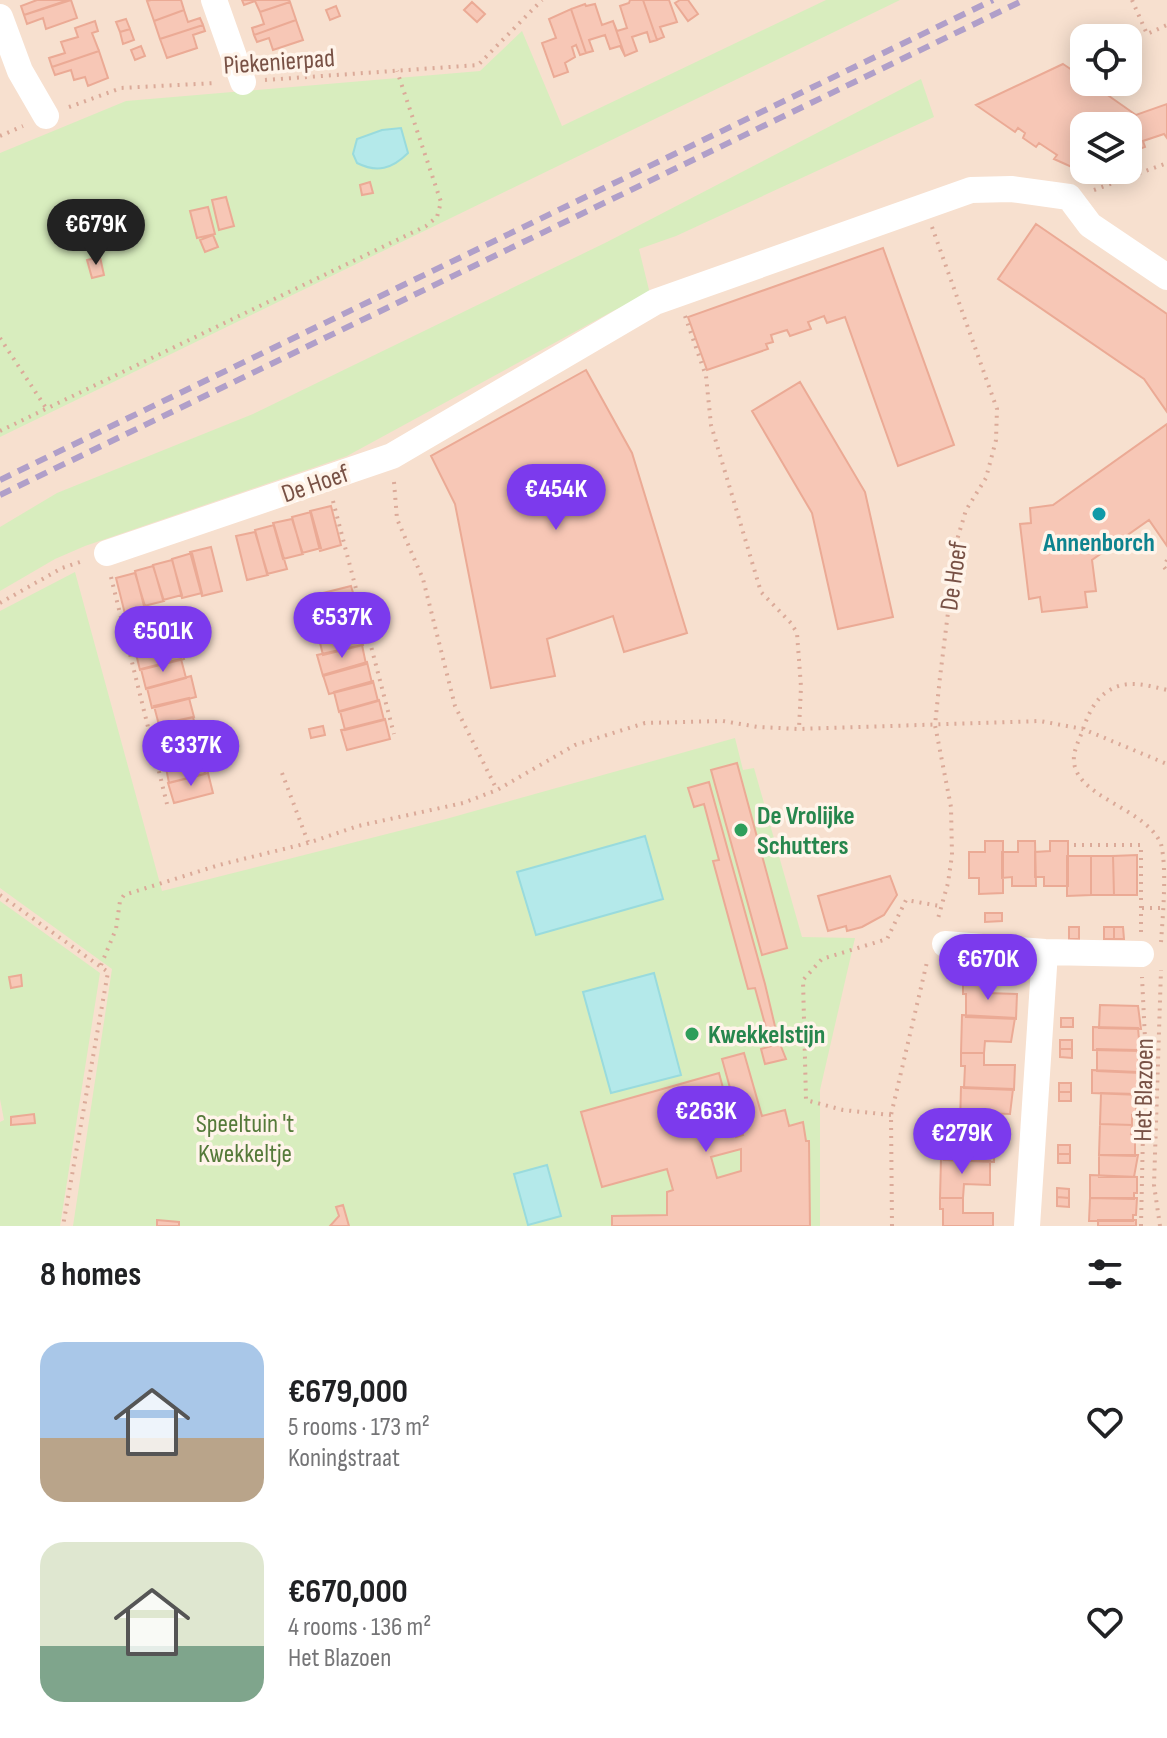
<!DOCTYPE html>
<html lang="en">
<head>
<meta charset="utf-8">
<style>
  body { margin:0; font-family:"Sofia Sans Condensed",sans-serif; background:#f6f6f6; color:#202124; height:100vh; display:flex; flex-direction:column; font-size:30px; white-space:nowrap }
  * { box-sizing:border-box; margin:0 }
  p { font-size:26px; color:#757577 }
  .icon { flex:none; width:44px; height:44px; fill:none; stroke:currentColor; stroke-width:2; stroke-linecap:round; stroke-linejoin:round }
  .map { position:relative; height:1226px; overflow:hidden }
  .drawer { display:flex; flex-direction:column; background:#fff; flex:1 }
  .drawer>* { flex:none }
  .controls { position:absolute; left:1070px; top:24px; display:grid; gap:16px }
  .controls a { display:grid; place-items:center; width:72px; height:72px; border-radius:16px; background:#fff; box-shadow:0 4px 20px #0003; font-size:40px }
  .price { position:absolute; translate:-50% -68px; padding:0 18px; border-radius:28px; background:#7c3aed; color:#fff; font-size:26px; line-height:52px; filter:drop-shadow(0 2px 4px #0008) }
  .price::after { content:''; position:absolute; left:50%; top:48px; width:24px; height:18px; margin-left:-12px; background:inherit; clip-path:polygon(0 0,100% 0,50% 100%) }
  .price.on { background:#222; color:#fff }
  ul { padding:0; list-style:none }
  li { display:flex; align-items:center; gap:24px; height:200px; padding:0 40px }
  li span { display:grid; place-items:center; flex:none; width:224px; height:160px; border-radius:24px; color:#555 }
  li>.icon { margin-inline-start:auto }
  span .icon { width:96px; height:96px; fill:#fffc; stroke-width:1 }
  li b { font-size:34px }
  h2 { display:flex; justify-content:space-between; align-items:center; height:96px; padding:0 40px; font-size:34px }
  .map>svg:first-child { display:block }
  .residential { fill:#f7e0cf; fill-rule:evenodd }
  .green { fill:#d8edbe }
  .water { fill:#b4e9ea; stroke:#99dbdd; stroke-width:2 }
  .building { fill:#f7c7b6; stroke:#ebaa95; stroke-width:2; fill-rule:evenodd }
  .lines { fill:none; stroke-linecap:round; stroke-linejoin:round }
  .path { stroke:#dbaa99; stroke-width:4; stroke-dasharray:2 6; stroke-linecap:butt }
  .minor { stroke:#fff; stroke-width:26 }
  .rail { stroke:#b09fc9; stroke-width:6; stroke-dasharray:12 8; stroke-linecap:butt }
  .culture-dot { fill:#0f9aa8; stroke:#fff4ea; stroke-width:3 }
  .leisure-dot { fill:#2e9e5b; stroke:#fff4ea; stroke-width:3 }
  .labels { text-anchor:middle; stroke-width:7; stroke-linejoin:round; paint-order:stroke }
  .street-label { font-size:26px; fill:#785145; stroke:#fff4ea }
  .culture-label { font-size:26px; font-weight:bold; fill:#0d838f; stroke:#fff4ea }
  .leisure-label { font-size:26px; font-weight:bold; fill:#27864d; stroke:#fff4ea; text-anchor:start }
  .park-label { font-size:26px; fill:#557a3a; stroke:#fff4ea }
</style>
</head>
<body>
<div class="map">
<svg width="1167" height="1226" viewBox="0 0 1167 1226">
  <rect width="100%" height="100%" fill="#feefe1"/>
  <path class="residential" d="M0 0H1167V1226H0ZM1084 38H1128V82H1084ZM1084 126H1128V170H1084Z"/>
  <path class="green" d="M826 0H900L0 437V153L126 101 480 71 522 31 562 126Z
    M921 79 934 117 676 236 639 249 650 294 613 311 347 456 85 546 55 559 0 591V527L57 493 253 414 607 242Z
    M75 572 162 891 446 819 735 738 743 770 754 768 802 937 855 938 820 1090V1226H73L112 969 0 888V611Z
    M0 901 100 973 60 1226H0V1122L4 1120 0 1099Z"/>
  <path class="water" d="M401 128 408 153C392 169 377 173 357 163L353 154 357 139 382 130Z
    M645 836 663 899 536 935 517 872Z
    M654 973 681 1075 611 1093 583 992Z
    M547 1165 561 1216 528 1225 514 1174Z"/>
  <path class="building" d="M68 0 24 15 21 6 37 0Z
    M71 0 77 18 46 29 43 18 27 24 24 15Z
    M151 0H181L184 10 154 21 147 1Z
    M242 0H289L290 2 260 12 255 1 244 5Z
    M643 0 657 40 650 42 647 32 632 37 637 51 625 56 613 21 617 31 627 28 620 6 629 3 630 0Z
    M643 0H669L677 22 660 27 664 37 657 40Z
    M680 0H688L698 14 688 21 675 3Z
    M290 2 296 20 254 35 252 28 264 24 260 12Z
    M472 2 485 14 477 22 464 10Z
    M585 4 586 6 595 4 602 25 613 21 625 56 620 46 610 49 605 35 589 40 593 51 586 53 571 9Z
    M336 6 340 16 330 20 326 10Z
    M571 9 586 53 580 55 576 45 572 47 575 57 565 63 568 72 554 77 542 43 556 38 549 19Z
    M184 10 188 22 200 18 203 25 160 39 154 21Z
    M126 19 130 29 120 32 116 22Z
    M296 20 303 40 273 50 269 38 257 42 254 35Z
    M95 21 98 31 92 33 99 51 52 67 49 58 65 53 61 42 78 37 75 28Z
    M203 25 205 31 193 35 197 48 167 58 160 39Z
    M130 29 134 40 123 44 120 32Z
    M141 46 145 56 135 60 131 50Z
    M99 51 108 78 88 86 85 77 74 80 71 70 55 75 52 67Z
    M1063 64 1084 78V82H1089L1136 115 1167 104V138L1164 134 1143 141 1145 147 1128 153V126H1084V168H1074L1054 159 1057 155 1039 143 1036 147 1023 138 1025 133 1018 128 1015 132 976 105Z
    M370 182 373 193 362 195 360 185Z
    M226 197 234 226 219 230 212 200Z
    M208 207 215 234 197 238 190 211Z
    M1036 224 1167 314V412L1144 379 998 279Z
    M213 235 218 247 205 252 200 240Z
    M883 248 954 445 898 466 845 317 827 323 824 316 808 322 811 329 790 336 787 330 771 335 773 342 766 344 768 349 707 370 688 317Z
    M100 257 104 275 92 278 87 260Z
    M586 370 632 453 687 633 624 652 613 616 547 639 555 676 491 688 455 504 431 456Z
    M800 382 865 492 893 617 838 629 812 513 752 411Z
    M1167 424V546L1149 520 1092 560 1096 591 1085 592 1087 607 1042 612 1040 597 1029 599 1020 524 1031 523 1030 508 1053 505Z
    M331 506 341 545 320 551 310 511Z
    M311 512 321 548 302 553 292 517Z
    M292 519 303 554 283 559 273 523Z
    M274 525 287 569 267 574 255 530Z
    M255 532 268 575 247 580 236 536Z
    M211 547 222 591 202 596 190 552Z
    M192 553 202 593 182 598 172 559Z
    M172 560 182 595 163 600 153 565Z
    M153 566 164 601 144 606 135 571Z
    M135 573 148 616 127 622 116 578Z
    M351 586 357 606 317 616 311 596Z
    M355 606 360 626 324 634 319 615Z
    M358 625 363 645 323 655 318 635Z
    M178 639 184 659 140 670 135 650Z
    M362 645 366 664 323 676 317 655Z
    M181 659 186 678 146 689 141 669Z
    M367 662 372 683 329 694 323 675Z
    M191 676 196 697 152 708 147 688Z
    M373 681 378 701 339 712 334 692Z
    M189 698 194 717 159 725 154 706Z
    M379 700 384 720 345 730 340 711Z
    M193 717 198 737 162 744 157 725Z
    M385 719 390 739 347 750 341 730Z
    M323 726 325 735 311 738 309 729Z
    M197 736 202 756 166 764 161 744Z
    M201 755 205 774 169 783 165 763Z
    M737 763 787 948 762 955 711 770Z
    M208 773 213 793 174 803 168 783Z
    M709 782 765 984 778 1039 786 1059 765 1064 761 1049 771 1046 755 988 748 989 713 861 719 860 704 804 694 807 688 788Z
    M985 841H1003V893L979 894V878H969V852H985Z
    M1018 841H1035L1036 886H1012V877L1002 878V852H1018Z
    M1050 841H1068V886H1044V877H1035V852L1050 851Z
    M1137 855V895H1114L1113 856Z
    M1067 856H1091V895L1067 896Z
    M1091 856H1113L1114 895H1091Z
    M890 876 897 895 884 915 862 927 847 931 846 926 828 931 818 896Z
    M985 913H1002V921L985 922Z
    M1069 927H1079V939H1069Z
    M1104 927H1114V939H1104Z
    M1114 927H1123L1124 939H1114Z
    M21 975 22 986 11 988 9 977Z
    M963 980 986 981V993L1017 994 1016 1019 966 1017V994H963Z
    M1100 1005 1138 1006 1141 1029 1099 1028Z
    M962 1015 1015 1018 1011 1042 985 1041 984 1053H961Z
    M1061 1018H1073V1027H1061Z
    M1093 1027 1138 1028 1140 1051 1093 1050Z
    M1060 1040H1072V1049H1060Z
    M1060 1049H1072V1058L1060 1057Z
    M1097 1049 1137 1050 1140 1073 1097 1071Z
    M744 1053 762 1116 785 1110 789 1126 803 1122 806 1141H809L810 1226H612V1216L667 1215V1192L673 1190 667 1169 602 1187 581 1112 719 1073 736 1137 743 1135 722 1059ZM741 1149V1171L717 1178 711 1157Z
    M961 1053H984V1065H1015L1014 1090 964 1088 965 1066H961Z
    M1092 1070 1137 1072V1078H1139V1095L1092 1093Z
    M1059 1083H1071V1092H1059Z
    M961 1087 1013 1089 1010 1114 983 1113V1125L960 1124Z
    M1059 1092H1071V1101H1059Z
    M1101 1093 1136 1094V1115H1132V1125L1100 1124Z
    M34 1114 35 1123 11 1125V1117Z
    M942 1124H965V1136L995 1137 994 1162 944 1160 945 1137H941Z
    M1100 1124 1132 1125 1131 1134H1135V1156L1099 1155Z
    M1058 1145H1070V1154H1058Z
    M1058 1154H1070V1163H1058Z
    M1099 1155H1138L1134 1177H1099Z
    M941 1159 990 1161V1185L964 1184 963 1198H940Z
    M1090 1175 1137 1177V1193H1134V1199L1090 1198Z
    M1057 1188 1069 1189V1198L1057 1197Z
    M1057 1197 1069 1198V1207L1057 1206Z
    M940 1198H963V1213H993V1226H943V1209H940Z
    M1090 1198H1137L1136 1215H1133V1221H1089Z
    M343 1205 349 1226H330L339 1216 336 1207Z
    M157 1220 179 1222V1226H157Z
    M1098 1220H1136V1226H1098Z"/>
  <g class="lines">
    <path class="path" d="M1132 0 1147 34 1167 25
      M265 80 478 65 542 0
      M69 107 121 88 216 83
      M0 136 23 126
      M1094 190 1167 163
      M932 227 997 409 996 440 986 478 966 510 957 540 940 677 935 725 951 807 952 855 948 883 937 922
      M685 316 706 376 711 425 761 592 791 623 797 633 801 687 799 729
      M0 338 46 408
      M0 431 426 226 437 217 441 202 397 71
      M394 482 397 519 423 579 455 706 497 790
      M333 501 394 734
      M1167 560 1164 567 1167 571
      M111 577 167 804
      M0 603 62 568 83 561
      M282 773 308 842
      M1074 845H1141V932
      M0 895 108 972 63 1226
      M1142 908H1163
      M1161 942C1163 914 1167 868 1161 844 1145 806 1070 797 1074 756 1075 748 1079 740 1082 732 1087 717 1094 700 1108 691 1127 679 1146 685 1167 690
      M101 965 116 929 120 901 124 895 219 865 308 843 358 826 463 803 497 790 575 745 645 723 723 721 758 727 799 729 1040 721 1083 729 1167 764
      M891 1115 843 1110 806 1100 803 980 822 959 887 939 906 900 940 906
      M892 1226 891 1115 927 962
      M1141 1226 1145 1039 1142 977
      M1160 1226 1154 1185 1161 970"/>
    <path class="minor" d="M214 0 243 82
      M0 17 20 71 46 116
      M107 553 392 456 655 302 971 190 1011 189 1069 197 1090 225 1167 277
      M945 944 1045 952 1141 954
      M1027 1226 1045 952"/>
    <path class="rail" d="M0 480 993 0
      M0 495 1024 0"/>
  </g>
  <circle class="culture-dot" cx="1099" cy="514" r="8"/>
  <g class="leisure-dot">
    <circle cx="741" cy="830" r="8"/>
    <circle cx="692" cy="1034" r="8"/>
  </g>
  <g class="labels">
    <g class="street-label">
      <text transform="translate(279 61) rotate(-4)" y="9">Piekenierpad</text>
      <text transform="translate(315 483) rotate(-19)" y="9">De Hoef</text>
      <text transform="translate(953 576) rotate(-82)" y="9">De Hoef</text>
      <text transform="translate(1143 1090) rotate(-89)" y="9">Het Blazoen</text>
    </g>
    <g class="culture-label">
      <text x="1099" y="551">Annenborch</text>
    </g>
    <g class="leisure-label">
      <text x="757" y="824">De Vrolijke<tspan x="757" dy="30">Schutters</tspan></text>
      <text x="708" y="1043">Kwekkelstijn</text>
    </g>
    <g class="park-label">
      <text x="245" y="1132">Speeltuin 't<tspan x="245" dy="30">Kwekkeltje</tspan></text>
    </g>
  </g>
</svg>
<div class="controls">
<a><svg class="icon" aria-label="locate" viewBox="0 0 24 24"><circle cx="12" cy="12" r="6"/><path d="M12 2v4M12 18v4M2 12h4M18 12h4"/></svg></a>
<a><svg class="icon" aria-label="layers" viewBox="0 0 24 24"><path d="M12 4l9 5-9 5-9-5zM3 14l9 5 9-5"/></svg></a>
</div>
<b class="price on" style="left:96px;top:267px">€679K</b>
<b class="price" style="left:556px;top:532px">€454K</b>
<b class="price" style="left:342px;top:660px">€537K</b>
<b class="price" style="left:163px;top:674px">€501K</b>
<b class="price" style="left:191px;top:788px">€337K</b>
<b class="price" style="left:988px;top:1002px">€670K</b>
<b class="price" style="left:706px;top:1154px">€263K</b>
<b class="price" style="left:962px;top:1176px">€279K</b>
</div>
<section class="drawer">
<h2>8 homes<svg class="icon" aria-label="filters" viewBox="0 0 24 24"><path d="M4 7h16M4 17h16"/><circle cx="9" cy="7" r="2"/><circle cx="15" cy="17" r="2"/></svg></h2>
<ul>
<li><span style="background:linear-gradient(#a9c7e8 60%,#b9a48a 0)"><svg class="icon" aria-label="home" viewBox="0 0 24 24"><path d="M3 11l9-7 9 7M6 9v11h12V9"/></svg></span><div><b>€679,000</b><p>5 rooms · 173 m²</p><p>Koningstraat</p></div><svg class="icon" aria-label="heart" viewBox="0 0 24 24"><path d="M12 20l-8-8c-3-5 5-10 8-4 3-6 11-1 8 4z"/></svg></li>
<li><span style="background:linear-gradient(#dfe7d0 65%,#7fa58c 0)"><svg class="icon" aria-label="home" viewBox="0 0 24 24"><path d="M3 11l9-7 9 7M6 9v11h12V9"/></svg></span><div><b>€670,000</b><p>4 rooms · 136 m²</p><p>Het Blazoen</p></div><svg class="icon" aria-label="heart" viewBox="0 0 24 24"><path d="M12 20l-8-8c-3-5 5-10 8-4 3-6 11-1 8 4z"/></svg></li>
</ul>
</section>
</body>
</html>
